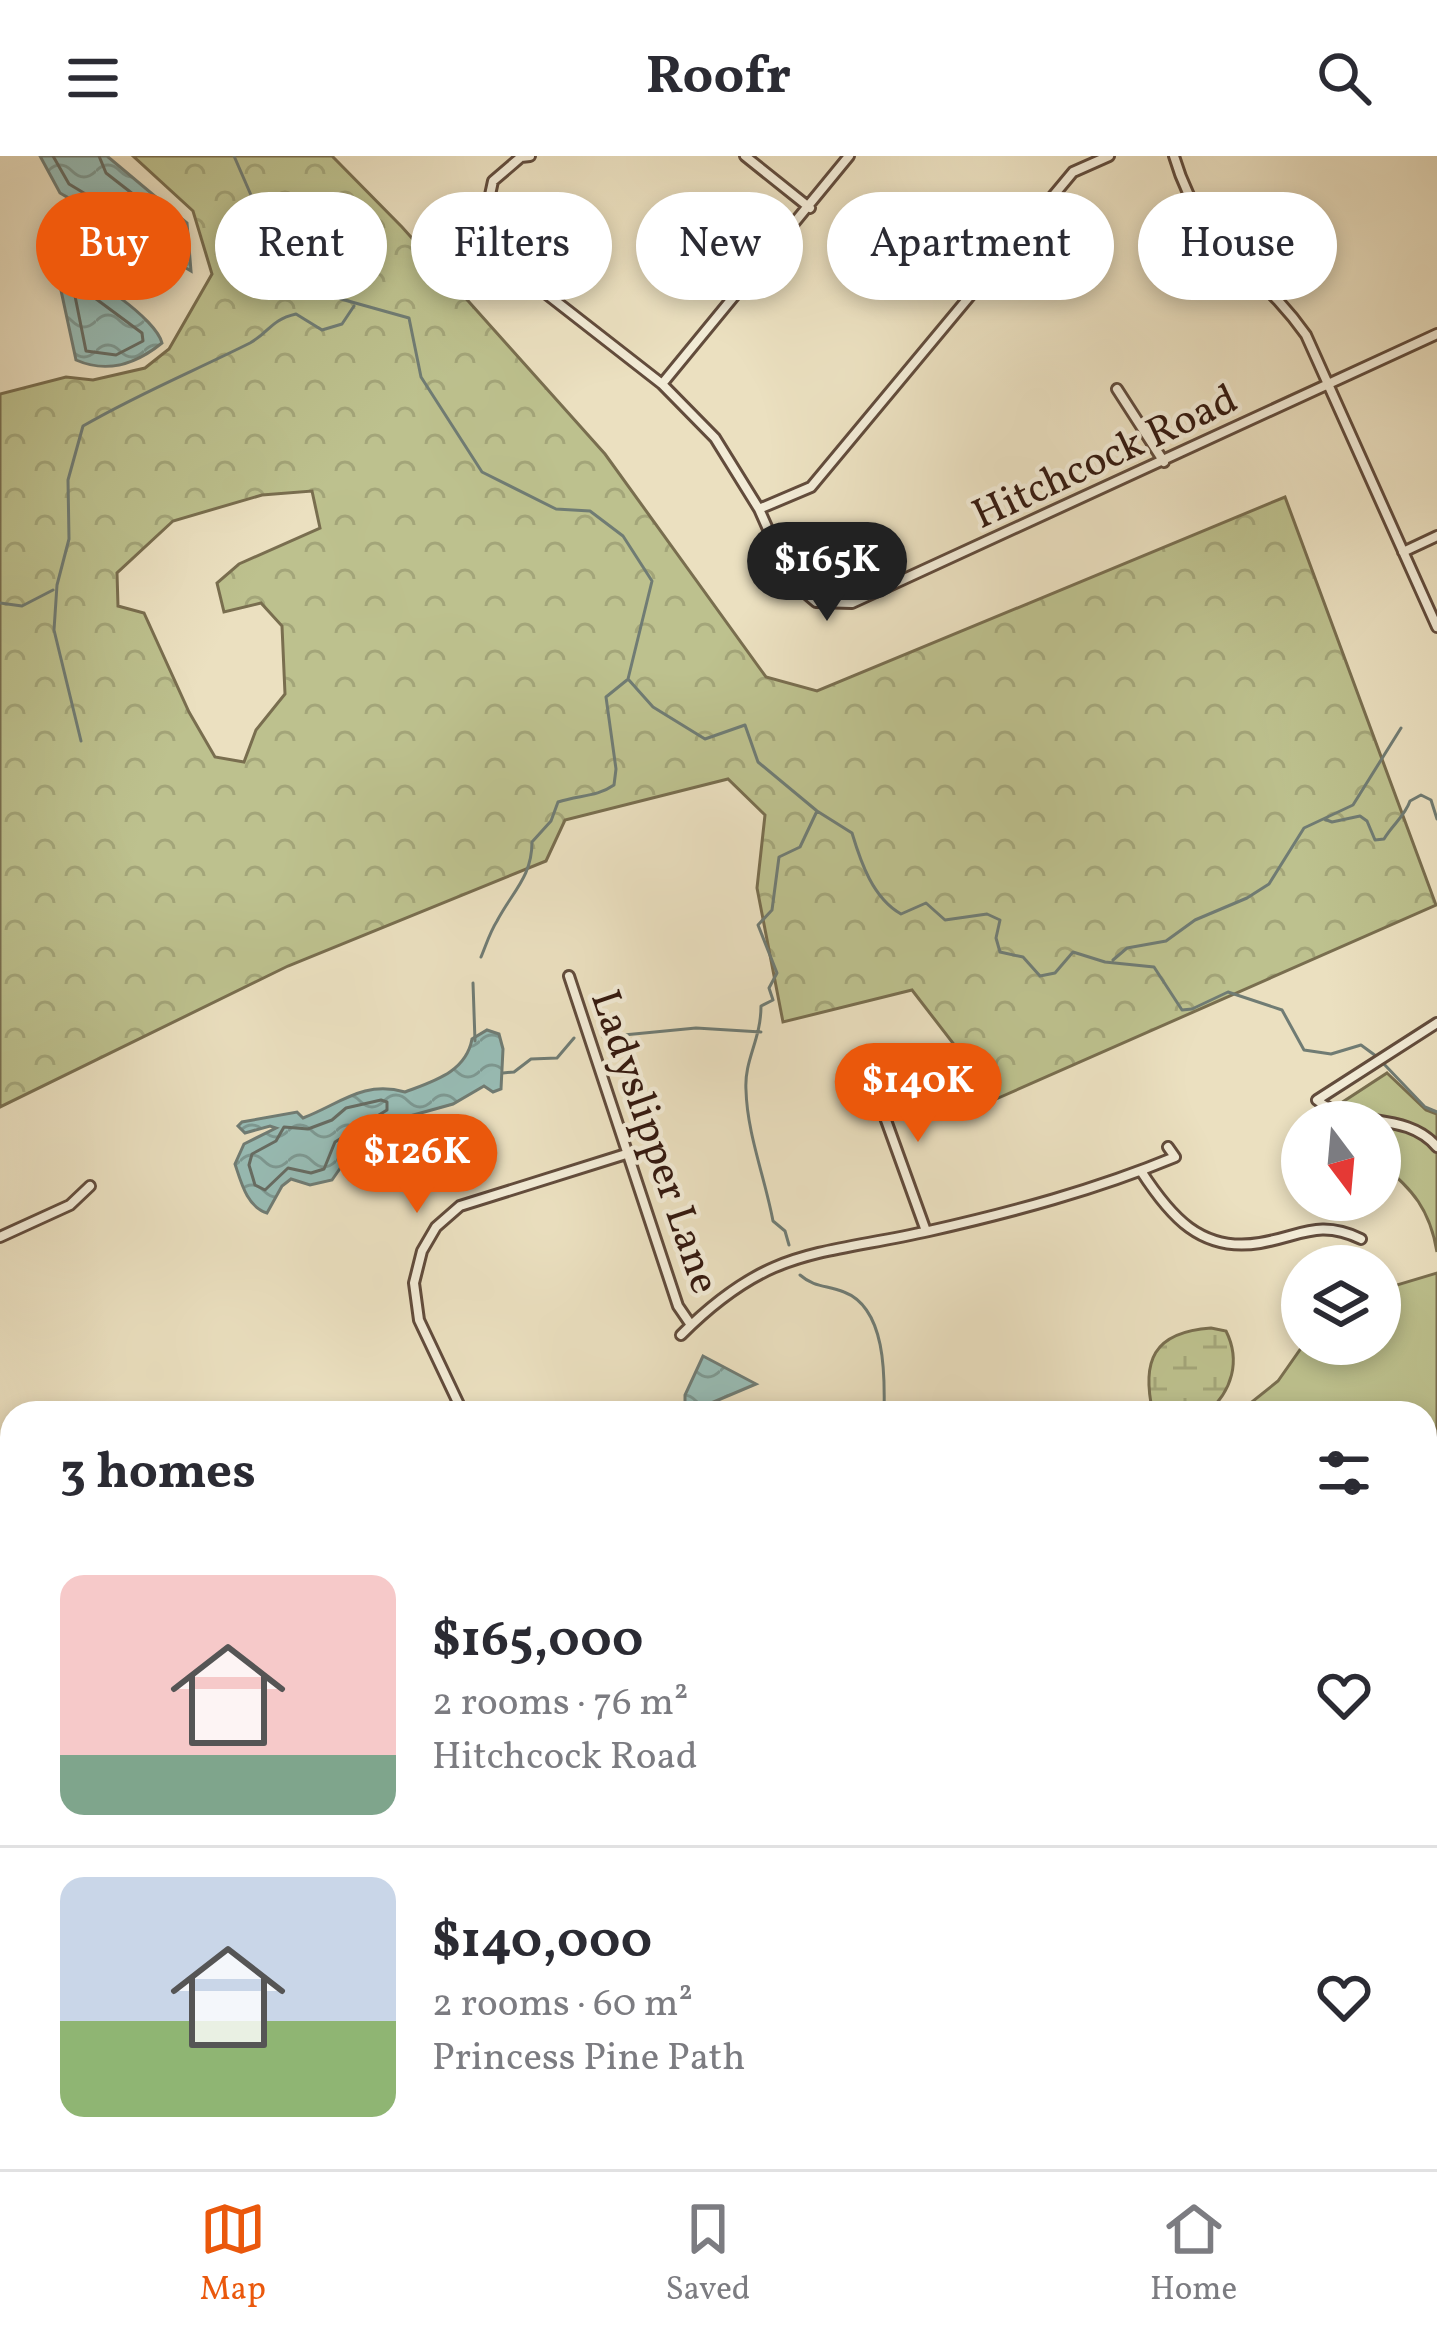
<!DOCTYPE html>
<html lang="en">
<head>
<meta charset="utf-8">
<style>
  body { margin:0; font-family:Vollkorn,serif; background:#f7f7f7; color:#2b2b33; height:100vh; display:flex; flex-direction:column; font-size:45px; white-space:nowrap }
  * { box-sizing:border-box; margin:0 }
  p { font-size:39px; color:#7c7c81 }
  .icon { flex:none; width:66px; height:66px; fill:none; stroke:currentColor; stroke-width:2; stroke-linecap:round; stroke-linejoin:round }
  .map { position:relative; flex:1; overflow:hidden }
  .drawer { position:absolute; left:0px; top:1245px; width:1437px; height:768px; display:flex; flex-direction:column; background:#fff; border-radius:36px 36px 0 0; box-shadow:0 6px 18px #0003 }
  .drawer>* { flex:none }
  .guide { position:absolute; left:36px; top:36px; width:1365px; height:108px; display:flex; gap:24px }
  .needle { width:78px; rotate:164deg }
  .buttons { position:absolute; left:1281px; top:945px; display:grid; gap:24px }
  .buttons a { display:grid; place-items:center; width:120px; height:120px; border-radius:50%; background:#fff; box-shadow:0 6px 18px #0003; font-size:60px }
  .price { position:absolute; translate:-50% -102px; padding:0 27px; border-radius:42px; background:#ea580c; color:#fff; font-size:39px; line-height:78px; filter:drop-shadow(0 3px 6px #0008) }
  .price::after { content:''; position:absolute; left:50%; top:72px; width:36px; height:27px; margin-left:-18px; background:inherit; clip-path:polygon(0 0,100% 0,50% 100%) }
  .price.selected { background:#222; color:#fff }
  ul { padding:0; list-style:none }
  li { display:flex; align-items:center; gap:36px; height:300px; padding:0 60px }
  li+li { border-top:3px solid #e1e1e2 }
  li span { display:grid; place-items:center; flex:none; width:336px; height:240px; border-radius:24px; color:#555 }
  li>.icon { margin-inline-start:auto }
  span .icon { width:144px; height:144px; fill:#fffc; stroke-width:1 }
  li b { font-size:51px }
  h2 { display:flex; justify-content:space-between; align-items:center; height:144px; padding:0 60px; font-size:51px }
  .chip { padding:0 42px; border-radius:54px; background:#fff; box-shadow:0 6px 18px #0003; font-size:42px; line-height:108px }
  .chip.selected { background:#ea580c; color:#fff }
  header { display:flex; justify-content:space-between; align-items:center; height:156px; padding:0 60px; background:#fff; font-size:54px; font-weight:700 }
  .menu { display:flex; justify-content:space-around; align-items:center; height:168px; border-top:3px solid #e1e1e2; background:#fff; font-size:33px; color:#7c7c81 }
  .menu a { display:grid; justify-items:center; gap:6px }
  .menu .selected { color:#ea580c }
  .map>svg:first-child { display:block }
  .green { fill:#bdc18e; stroke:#796e4f; stroke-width:3 }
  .forest { fill:url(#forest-crowns); stroke:#796e4f; stroke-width:3; fill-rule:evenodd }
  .wetland { fill:url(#wetland-marsh); stroke:#796e4f; stroke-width:3 }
  .water { fill:url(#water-waves); stroke:#707c74; stroke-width:3 }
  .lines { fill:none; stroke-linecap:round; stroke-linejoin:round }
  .shore { stroke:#666c63; stroke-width:3 }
  .stream { stroke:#707c74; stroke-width:3 }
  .minor-casing { stroke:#624c3c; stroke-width:14 }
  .minor { stroke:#f2ebd6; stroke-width:8 }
  .labels { text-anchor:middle; stroke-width:9; stroke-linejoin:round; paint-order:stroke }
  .street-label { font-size:42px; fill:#351a10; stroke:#f2ebd6 }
</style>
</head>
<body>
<header><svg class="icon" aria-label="menu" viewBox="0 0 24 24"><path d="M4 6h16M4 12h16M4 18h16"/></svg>Roofr<svg class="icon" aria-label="search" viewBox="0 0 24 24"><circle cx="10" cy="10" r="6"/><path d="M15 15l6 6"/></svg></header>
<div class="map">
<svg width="1437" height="2013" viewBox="0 0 1437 2013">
  <defs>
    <pattern id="forest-crowns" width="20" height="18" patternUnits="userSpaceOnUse" patternTransform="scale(3)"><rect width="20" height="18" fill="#bdc18e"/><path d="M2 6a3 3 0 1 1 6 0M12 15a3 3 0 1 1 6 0" fill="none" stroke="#a3a579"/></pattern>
    <pattern id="wetland-marsh" width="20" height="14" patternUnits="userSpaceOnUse" patternTransform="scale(3)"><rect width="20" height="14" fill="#bdc18e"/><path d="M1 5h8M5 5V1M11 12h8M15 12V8" fill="none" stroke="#a3a579"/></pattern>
    <pattern id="water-waves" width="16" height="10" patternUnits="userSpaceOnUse" patternTransform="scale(3)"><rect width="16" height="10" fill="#98bdb6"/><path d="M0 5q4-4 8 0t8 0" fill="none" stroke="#7d9993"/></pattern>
  </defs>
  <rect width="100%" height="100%" fill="#ebe0c0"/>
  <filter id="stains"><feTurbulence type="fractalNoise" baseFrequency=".00167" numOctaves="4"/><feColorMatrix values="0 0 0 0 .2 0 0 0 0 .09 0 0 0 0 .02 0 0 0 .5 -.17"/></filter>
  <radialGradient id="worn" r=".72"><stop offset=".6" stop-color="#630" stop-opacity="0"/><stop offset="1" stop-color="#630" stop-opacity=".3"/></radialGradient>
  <path class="green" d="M1387 917 1426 954 1437 958V1096C1430 1054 1413 1033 1380 1007V966H1312Z
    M1437 1117V1872L1425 1859V1257H1238L1278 1225 1304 1188H1380V1134Z"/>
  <path class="forest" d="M133 0H332L402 71 605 298 766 521 817 535 1285 341 1436 749 996 943 912 834 783 866 757 732 765 659 728 623 565 664 546 705 288 810 0 951V238L66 221 93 224 145 212 169 193 212 118 193 55ZM312 335 320 372 239 408 217 427 224 456 261 447 282 470 285 538 256 574 244 606 215 601 189 556 144 457 118 450 117 417 173 365 262 339Z"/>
  <path class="wetland" d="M1211 1172 1226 1175C1241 1205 1232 1235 1207 1257H1153C1141 1205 1153 1176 1211 1172Z"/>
  <path class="water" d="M40 0H107L187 67 191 115 60 37Z
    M65 114C91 117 156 163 162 187 136 208 108 218 76 204L59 125V118Z
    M487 874 499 878 503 893 501 933 493 936 484 930 453 948 392 965 343 995 341 1011 332 1024 310 1029 291 1023 282 1030 267 1057C247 1051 241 1026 235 1008L244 988 276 972 270 970 245 977 238 970 242 966 297 956 303 962C340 948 363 924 405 936 434 925 466 916 472 883Z
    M703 1200 756 1228 690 1256 685 1252V1239Z"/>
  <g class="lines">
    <path class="shore" d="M53 0 69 28 170 89H177L179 78 174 70 106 17 99 0
      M84 134 142 177 143 185 116 199 86 195 75 140Z
      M381 944 387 946V954L335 986 324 1013 311 1017 288 1012 265 1034 255 1029 249 1009 252 998 276 985 284 971 308 973 332 964 346 952Z"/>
    <path class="stream" d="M234 0 254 46 291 47 292 80 304 106 341 143 409 162 421 221 482 316 556 353 590 355 623 380 652 425 628 523 653 551 705 583 745 569 758 606 817 655 852 677C861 707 873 742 901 758L926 747 945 764 987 758 1000 764 996 782 1000 796 1023 801 1040 820 1055 817 1073 796 1105 806 1154 811 1182 854 1192 853 1228 836 1282 854 1304 894 1331 898 1361 889 1376 900
      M0 447 22 450 53 434
      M81 585 54 474 57 429 69 383 68 324 83 270C138 238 194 215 250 187 270 176 270 164 296 158L322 174 342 168 354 150
      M1324 663 1332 666 1360 660 1367 665 1375 684 1384 683C1392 669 1405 660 1410 645L1421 639 1431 644 1437 663
      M481 801C486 789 490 776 497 765 512 736 532 721 532 686L551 665 558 646C579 639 597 641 614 629L616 613 606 541 627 524
      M1113 804 1127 792 1166 785 1195 764 1247 742 1269 728 1304 672 1353 649 1401 572
      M473 827 475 885
      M603 881 696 872 761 876
      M1383 907 1425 951 1437 956
      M503 917 514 916 531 903 557 902 574 882
      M789 1089 785 1075 773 1065C765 1022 747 977 746 934 744 904 761 884 761 850L773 844 769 832 777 817 758 769 772 754 779 701 800 691 817 655
      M800 1119C815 1132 827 1129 844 1136 886 1152 885 1220 884 1257
      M708 2013 717 2001"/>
    <defs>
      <path id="minor" d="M530 0 521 1 493 25 484 67 503 104 662 228 715 282 759 353 791 425 816 446 852 447 1437 178
        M745 0 810 52
        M1174 0C1201 93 1256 108 1306 179L1437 471
        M662 228 849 0
        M1117 233 1164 306
        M759 353 811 331 1073 16 1109 0
        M1403 396 1437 380
        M569 820 678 1150 691 1169
        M1437 867 1317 944C1351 973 1406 954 1437 991
        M874 909V931L926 1075
        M1141 1015C1170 1060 1201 1097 1260 1087 1301 1080 1319 1063 1361 1083
        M0 1081 70 1049 90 1030
        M681 1179C769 1091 816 1100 929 1075 1013 1056 1095 1034 1175 1001L1168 991
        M463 1257 419 1164 414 1127 422 1095 436 1071 460 1050 626 998
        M0 1518 12 1512
        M518 2001 524 2013
        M1074 2001 1107 2008 1143 2001
        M1235 2001 1246 2013
        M541 2013 582 2001
        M862 2013 872 2001"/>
    </defs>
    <use href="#minor" class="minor-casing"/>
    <use href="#minor" class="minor"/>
  </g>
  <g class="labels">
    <g class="street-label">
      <text transform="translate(1104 299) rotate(-25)" y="15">Hitchcock Road</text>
      <text transform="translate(657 985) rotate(71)" y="15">Ladyslipper Lane</text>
    </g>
  </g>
  <rect width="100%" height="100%" filter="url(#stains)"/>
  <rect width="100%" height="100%" fill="url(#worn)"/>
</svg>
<div class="buttons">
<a><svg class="needle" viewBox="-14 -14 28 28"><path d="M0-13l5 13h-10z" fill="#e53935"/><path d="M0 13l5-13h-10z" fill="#7c7c81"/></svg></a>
<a><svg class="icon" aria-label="layers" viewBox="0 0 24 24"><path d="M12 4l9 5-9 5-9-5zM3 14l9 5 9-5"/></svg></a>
</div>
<b class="price selected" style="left:827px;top:468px">$165K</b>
<b class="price" style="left:918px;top:989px">$140K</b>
<b class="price" style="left:417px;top:1060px">$126K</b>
<div class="guide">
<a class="chip selected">Buy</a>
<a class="chip">Rent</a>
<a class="chip">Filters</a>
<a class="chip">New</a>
<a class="chip">Apartment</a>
<a class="chip">House</a>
</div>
<section class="drawer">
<h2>3 homes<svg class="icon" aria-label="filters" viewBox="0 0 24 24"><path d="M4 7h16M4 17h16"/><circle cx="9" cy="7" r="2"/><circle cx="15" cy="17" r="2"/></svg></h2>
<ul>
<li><span style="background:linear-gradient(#f6c9c9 75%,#7fa58c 0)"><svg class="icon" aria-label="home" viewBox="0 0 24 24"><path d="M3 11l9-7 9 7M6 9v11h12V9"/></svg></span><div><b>$165,000</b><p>2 rooms · 76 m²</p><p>Hitchcock Road</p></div><svg class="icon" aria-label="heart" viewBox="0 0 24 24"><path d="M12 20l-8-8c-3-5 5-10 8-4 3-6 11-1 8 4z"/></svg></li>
<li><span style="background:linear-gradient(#c9d6e8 60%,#8fb573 0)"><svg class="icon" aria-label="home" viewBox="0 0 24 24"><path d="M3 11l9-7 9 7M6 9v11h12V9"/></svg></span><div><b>$140,000</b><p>2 rooms · 60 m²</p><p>Princess Pine Path</p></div><svg class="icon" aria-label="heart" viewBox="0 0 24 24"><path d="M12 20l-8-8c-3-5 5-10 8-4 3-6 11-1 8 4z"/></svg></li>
</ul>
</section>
</div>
<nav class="menu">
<a class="selected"><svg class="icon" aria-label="map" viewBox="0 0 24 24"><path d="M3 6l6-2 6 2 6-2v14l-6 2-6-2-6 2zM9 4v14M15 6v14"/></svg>Map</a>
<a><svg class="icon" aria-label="saved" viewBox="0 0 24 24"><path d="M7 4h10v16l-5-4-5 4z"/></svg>Saved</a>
<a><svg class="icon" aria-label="home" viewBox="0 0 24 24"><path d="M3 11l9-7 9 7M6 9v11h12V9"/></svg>Home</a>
</nav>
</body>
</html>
